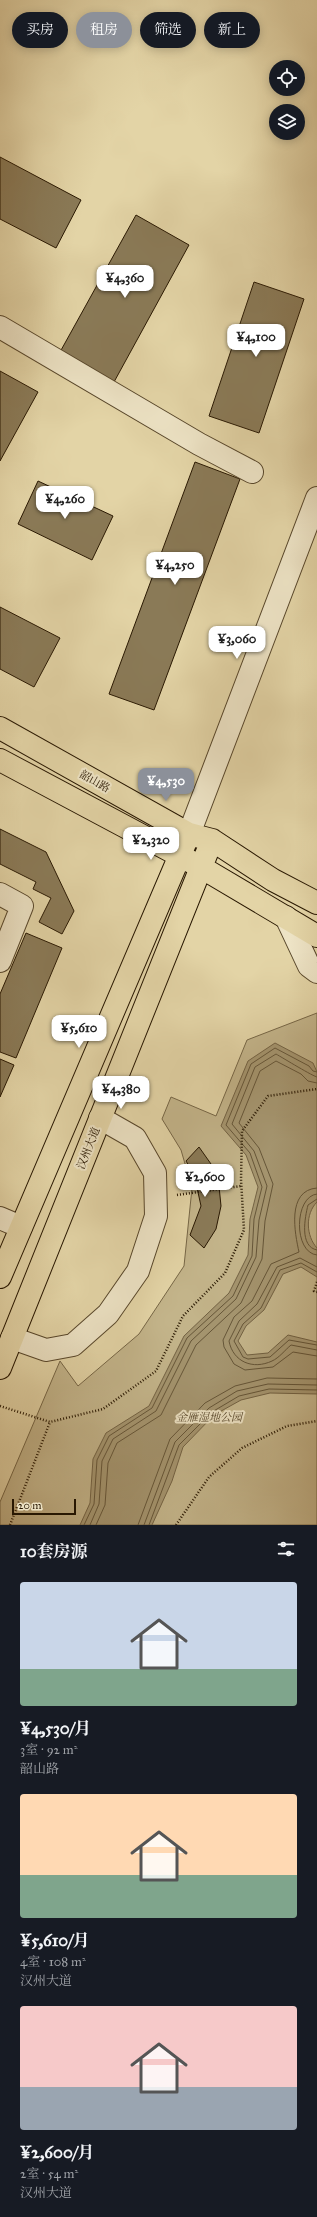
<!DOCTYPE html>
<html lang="zh">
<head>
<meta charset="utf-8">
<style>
  body { margin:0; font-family:"IM FELL Great Primer","Noto Serif SC",serif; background:#242831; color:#f1f3f6; height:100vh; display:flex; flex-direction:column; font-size:15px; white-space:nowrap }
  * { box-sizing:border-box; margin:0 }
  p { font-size:13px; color:#9ea1a6 }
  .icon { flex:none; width:22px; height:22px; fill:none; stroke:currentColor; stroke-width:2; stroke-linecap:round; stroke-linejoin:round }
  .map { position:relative; height:1525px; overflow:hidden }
  .sheet { display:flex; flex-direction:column; background:#171b24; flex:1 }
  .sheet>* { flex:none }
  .top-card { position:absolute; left:12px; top:12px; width:293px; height:36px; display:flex; gap:8px }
  .buttons { position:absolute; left:269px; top:60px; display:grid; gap:8px }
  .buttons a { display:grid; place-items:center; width:36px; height:36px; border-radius:50%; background:#171b24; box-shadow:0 2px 10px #0003; font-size:20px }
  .scale { position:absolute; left:12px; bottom:10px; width:64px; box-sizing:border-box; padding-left:4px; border:2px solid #291802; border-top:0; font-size:11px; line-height:14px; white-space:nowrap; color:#291802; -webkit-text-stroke:3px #ede3c5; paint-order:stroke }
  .price { position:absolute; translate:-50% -34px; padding:0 9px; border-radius:8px; background:#fff; color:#222; font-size:13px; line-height:26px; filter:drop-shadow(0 1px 2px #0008) }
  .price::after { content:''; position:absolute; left:50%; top:24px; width:12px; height:9px; margin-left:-6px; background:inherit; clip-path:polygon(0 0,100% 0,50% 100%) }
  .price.on { background:#8c9099; color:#fff }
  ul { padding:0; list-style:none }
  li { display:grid; align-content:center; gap:8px; height:212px; padding:0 20px }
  li span { display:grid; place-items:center; height:124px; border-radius:4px; color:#555 }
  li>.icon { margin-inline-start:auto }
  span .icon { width:72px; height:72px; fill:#fffc; stroke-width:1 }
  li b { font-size:17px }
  h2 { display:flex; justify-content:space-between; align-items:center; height:48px; padding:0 20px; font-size:17px }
  .pill { padding:0 14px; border-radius:18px; background:#171b24; box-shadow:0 2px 10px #0003; font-size:14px; line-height:36px }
  .pill.on { background:#8c9099; color:#fff }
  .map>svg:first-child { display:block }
  .green { fill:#c3b48a; stroke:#766646 }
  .water { fill:#a4946e; stroke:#736243 }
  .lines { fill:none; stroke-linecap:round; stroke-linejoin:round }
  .shore { stroke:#665638; stroke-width:1 }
  .building { fill:#8a7a57; stroke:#291802 }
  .minor-casing { stroke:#58472b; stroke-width:24 }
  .major-casing { stroke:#291802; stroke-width:24 }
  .path { stroke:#291802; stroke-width:2.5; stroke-dasharray:1 2; stroke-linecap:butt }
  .minor { stroke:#ede3c5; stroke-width:22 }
  .major { stroke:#e3d4a6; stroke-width:22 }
  .labels { text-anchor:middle; stroke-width:4; stroke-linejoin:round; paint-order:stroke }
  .street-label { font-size:11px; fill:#291802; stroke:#ede3c5 }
  .park-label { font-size:11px; font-style:italic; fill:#57472b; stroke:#ede3c5 }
</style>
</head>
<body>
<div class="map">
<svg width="317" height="1525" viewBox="0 0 317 1525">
  <rect width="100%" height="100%" fill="#e3d4a6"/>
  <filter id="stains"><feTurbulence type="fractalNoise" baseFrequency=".005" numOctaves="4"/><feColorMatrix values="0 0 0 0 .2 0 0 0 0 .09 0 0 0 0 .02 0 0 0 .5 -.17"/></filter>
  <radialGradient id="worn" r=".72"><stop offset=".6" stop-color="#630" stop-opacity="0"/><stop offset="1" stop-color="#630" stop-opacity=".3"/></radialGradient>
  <path class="green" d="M317 1013V1525H0V1502L60 1361 78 1386 139 1334 184 1266 192 1188 181 1150 162 1119 171 1097 216 1116 247 1040Z"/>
  <path class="water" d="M275 1043 313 1063 317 1072V1202C305 1214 306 1236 317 1248V1277L301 1267 283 1274 264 1310 246 1326 238 1341 247 1355 268 1353 288 1335 317 1342V1394L270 1393 241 1400 214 1415 183 1447 172 1481 152 1525H80L90 1503 93 1459 106 1433 149 1406 184 1336 229 1293 248 1255 250 1219 258 1187 246 1155 221 1126 248 1061Z"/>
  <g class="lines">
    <path class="shore" d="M317 1188C286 1190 295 1234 299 1252L271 1264 252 1301 234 1317 223 1340 224 1347 234 1364 245 1370 273 1367 293 1352 317 1356
      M317 1194C294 1196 293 1253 317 1255
      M317 1199 308 1205C305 1217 299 1247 317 1250
      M317 1267 300 1258 277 1267 257 1304 239 1321 229 1341C233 1362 253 1370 272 1361 279 1358 285 1350 291 1345L317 1350
      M317 1272 301 1263 280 1270 261 1308 243 1324 234 1341 243 1357 248 1359 270 1357 289 1340 317 1345
      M84 1525 94 1504 97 1460 109 1436 152 1408 187 1338 233 1296 252 1256 254 1219 262 1187 250 1153 226 1125 251 1064 275 1048 309 1066 313 1071 317 1072
      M90 1525 99 1504 102 1461 113 1439 156 1411 191 1341 236 1299 256 1257 259 1220 267 1186 254 1151 232 1124 255 1067 276 1054C283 1058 314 1077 317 1077
      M96 1525 105 1505 108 1463 117 1443 161 1415 196 1345 241 1303 262 1259 265 1221 273 1184 259 1148 239 1123 260 1071 276 1061 301 1074 308 1081 317 1083
      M138 1525 170 1439 205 1403 235 1386 267 1378 317 1379
      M144 1525 175 1442 209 1408 237 1391 268 1384 317 1385
      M149 1525 179 1445 212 1412 239 1396 269 1389 317 1390"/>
  </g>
  <path class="building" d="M0 157 81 200 56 248 0 219Z
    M136 215 189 245 114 382 60 352Z
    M254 282 304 299 259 433 209 416Z
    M0 371 38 392 0 461Z
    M195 462 240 479 154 710 109 694Z
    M38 481 113 516 92 560 18 524Z
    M0 607 60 638 34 687 0 669Z
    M0 829 46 852 74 911 62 934 39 922 51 898 33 889 36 882 0 864Z
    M26 933 62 948 16 1058 0 1052V994Z
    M0 1059 14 1065 0 1097Z
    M199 1147 211 1164 219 1186 221 1206 216 1229 204 1248 190 1235 201 1206 194 1174 186 1161Z"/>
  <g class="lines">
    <defs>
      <path id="minor" d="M0 327 199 444 252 472
        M189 834 317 498
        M0 894 22 906 0 961
        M286 917 309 966 317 972
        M0 1218 21 1227
        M12 1338 46 1350 73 1345 108 1314 138 1271 156 1216 155 1173 135 1138 100 1118"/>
      <path id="major" d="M0 728 189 834 212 840 273 880 317 903
        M0 760 199 866 317 936
        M0 1277 189 834
        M0 1368 212 840"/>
    </defs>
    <use href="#minor" class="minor-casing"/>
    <use href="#major" class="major-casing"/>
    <path class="path" d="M177 1195 241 1186
      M317 1282 314 1291 317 1292
      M0 1406 50 1422 103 1409 156 1371 183 1316 225 1273 244 1230 241 1180 242 1131 268 1096 317 1089
      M10 1525 50 1422
      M176 1525 209 1477 242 1448 287 1426 317 1421"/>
    <use href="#minor" class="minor"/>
    <use href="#major" class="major"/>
  </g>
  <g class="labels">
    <g class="street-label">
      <text transform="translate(95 781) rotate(29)" y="4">韶山路</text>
      <text transform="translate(88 1148) rotate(-68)" y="4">汉州大道</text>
    </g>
    <g class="park-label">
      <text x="209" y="1421">金雁湿地公园</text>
    </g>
  </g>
  <rect width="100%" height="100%" filter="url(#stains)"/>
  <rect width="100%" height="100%" fill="url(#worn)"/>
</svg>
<div class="buttons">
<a><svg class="icon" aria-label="locate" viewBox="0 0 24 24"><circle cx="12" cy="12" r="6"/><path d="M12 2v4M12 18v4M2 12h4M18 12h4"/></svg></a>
<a><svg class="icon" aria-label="layers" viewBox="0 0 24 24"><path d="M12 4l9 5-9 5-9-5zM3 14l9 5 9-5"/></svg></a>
</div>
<div class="scale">20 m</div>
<b class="price" style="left:125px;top:299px">¥4,360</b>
<b class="price" style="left:256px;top:358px">¥4,100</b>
<b class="price" style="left:65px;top:520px">¥4,260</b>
<b class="price" style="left:175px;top:586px">¥4,250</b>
<b class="price" style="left:237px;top:660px">¥3,060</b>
<b class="price on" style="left:166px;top:802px">¥4,530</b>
<b class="price" style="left:151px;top:861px">¥2,320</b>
<b class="price" style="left:79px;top:1049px">¥5,610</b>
<b class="price" style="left:121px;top:1110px">¥4,380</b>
<b class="price" style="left:205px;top:1198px">¥2,600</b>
<div class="top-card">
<a class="pill">买房</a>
<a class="pill on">租房</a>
<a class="pill">筛选</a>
<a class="pill">新上</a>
</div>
</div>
<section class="sheet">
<h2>10套房源<svg class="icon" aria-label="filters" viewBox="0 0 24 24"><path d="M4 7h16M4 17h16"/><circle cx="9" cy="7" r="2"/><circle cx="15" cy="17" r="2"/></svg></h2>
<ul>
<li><span style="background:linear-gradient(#c9d6e8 70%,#7fa58c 0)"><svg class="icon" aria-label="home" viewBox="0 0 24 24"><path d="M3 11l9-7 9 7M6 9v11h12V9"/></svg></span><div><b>¥4,530/月</b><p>3室 · 92 m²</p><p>韶山路</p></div></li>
<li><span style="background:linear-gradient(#ffd9b3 65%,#7fa58c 0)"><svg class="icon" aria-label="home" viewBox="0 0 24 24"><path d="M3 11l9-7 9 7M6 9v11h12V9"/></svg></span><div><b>¥5,610/月</b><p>4室 · 108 m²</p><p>汉州大道</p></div></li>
<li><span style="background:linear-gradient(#f6c9c9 65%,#9aa5b1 0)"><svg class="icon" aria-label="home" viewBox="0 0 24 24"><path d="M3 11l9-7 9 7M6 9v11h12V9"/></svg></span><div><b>¥2,600/月</b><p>2室 · 54 m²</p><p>汉州大道</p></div></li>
</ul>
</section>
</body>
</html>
